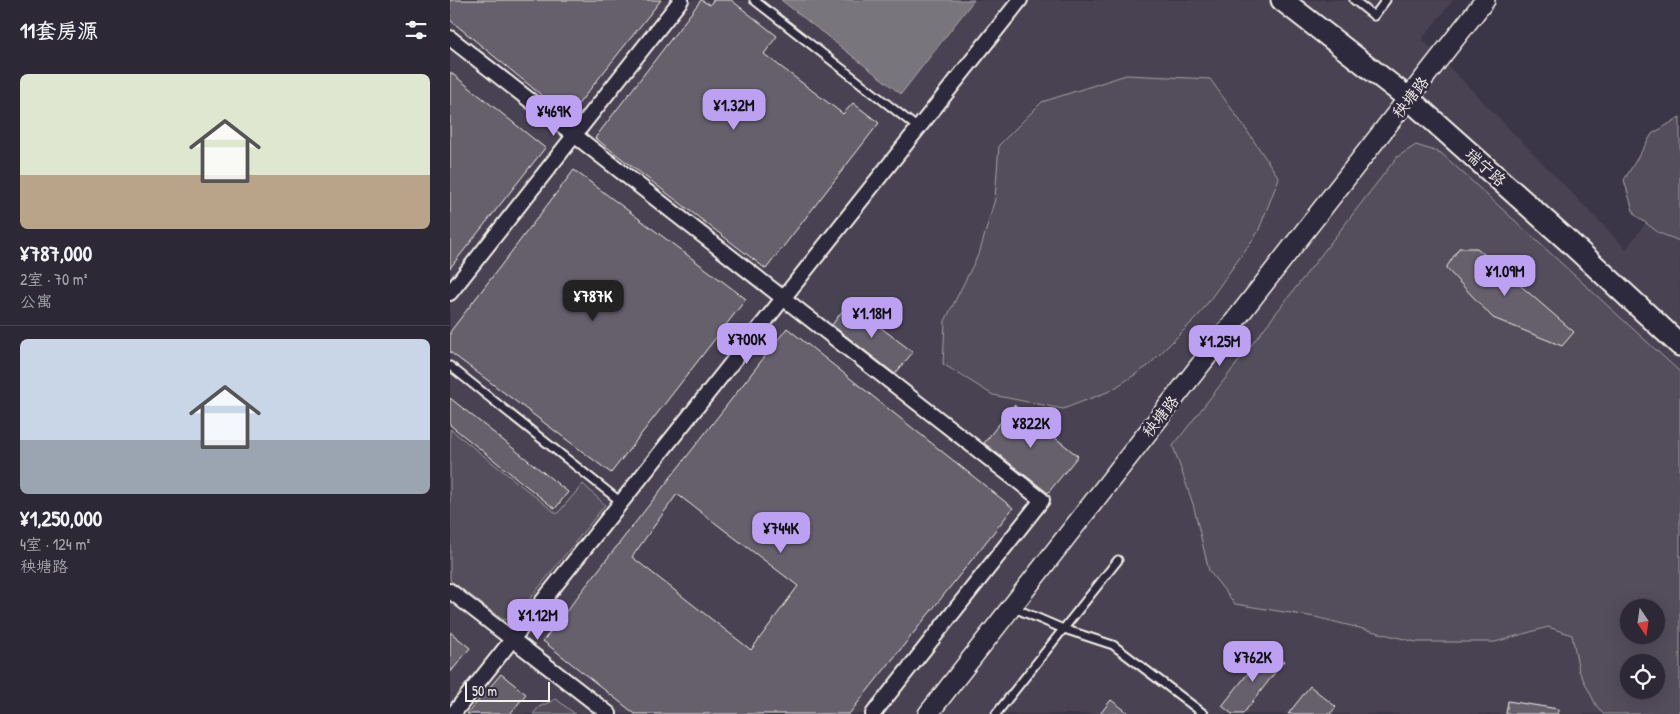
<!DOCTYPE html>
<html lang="zh">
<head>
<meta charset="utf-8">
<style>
  body { margin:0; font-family:"Patrick Hand","LXGW WenKai TC",sans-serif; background:#34303d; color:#f1f3f6; height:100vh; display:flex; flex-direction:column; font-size:19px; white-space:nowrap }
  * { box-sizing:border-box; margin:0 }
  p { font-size:16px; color:#a6a6ad }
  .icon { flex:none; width:28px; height:28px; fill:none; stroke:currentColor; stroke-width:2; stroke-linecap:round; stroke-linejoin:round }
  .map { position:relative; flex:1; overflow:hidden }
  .sheet { display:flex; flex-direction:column; background:#2c2835; width:450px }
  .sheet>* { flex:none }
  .needle { width:32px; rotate:167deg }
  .controls { position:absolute; left:1170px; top:599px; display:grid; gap:10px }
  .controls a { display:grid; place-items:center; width:45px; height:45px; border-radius:50%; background:#2c2835; box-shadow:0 5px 20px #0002,0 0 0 1px #484450; font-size:25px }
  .scale { position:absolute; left:15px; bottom:12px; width:85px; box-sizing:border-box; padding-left:5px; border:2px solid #f4f1e8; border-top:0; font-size:14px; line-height:18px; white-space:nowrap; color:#f4f1e8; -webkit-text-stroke:4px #2f2a3d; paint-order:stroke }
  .price { position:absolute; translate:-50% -42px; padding:0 11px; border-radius:10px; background:#bca0f2; color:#111; font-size:16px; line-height:32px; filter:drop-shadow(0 1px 2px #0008) }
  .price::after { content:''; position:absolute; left:50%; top:30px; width:15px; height:11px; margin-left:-8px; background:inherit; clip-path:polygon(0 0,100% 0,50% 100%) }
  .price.active { background:#222; color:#fff }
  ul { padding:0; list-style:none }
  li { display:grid; align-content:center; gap:10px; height:265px; padding:0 20px }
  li+li { border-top:1px solid #484450 }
  li span { display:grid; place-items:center; height:155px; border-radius:8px; color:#555 }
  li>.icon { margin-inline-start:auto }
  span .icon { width:90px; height:90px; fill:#fffc; stroke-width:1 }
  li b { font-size:21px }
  h2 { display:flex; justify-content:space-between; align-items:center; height:60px; padding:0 20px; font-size:21px }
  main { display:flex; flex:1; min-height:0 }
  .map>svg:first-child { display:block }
  .built { fill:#484352; fill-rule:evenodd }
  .green { fill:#534e5c; stroke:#a4a0a2; fill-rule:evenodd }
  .water { fill:#78747b; stroke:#aaa6a7 }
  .building { fill:#65616c; stroke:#f4f1e8; fill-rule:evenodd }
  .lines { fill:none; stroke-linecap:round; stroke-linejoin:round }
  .service-casing { stroke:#f4f1e8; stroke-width:11 }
  .minor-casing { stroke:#f4f1e8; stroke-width:18 }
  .secondary-casing { stroke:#f4f1e8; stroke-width:22 }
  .primary-casing { stroke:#f4f1e8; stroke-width:25 }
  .service { stroke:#2f2a3d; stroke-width:7 }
  .minor { stroke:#2f2a3d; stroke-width:14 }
  .secondary { stroke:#2f2a3d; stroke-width:19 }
  .primary { stroke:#2f2a3d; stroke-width:21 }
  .labels { text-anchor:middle; stroke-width:5; stroke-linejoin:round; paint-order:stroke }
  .street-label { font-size:16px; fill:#f4f1e8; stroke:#2f2a3d }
</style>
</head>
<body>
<main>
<section class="sheet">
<h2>11套房源<svg class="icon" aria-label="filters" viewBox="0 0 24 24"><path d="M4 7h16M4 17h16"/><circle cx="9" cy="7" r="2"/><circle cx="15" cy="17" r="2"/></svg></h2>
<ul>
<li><span style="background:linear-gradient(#dfe7d0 65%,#b9a48a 0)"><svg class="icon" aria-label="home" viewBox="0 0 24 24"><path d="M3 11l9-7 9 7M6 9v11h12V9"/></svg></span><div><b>¥787,000</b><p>2室 · 70 m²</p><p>公寓</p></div></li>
<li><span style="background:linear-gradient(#c9d6e8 65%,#9aa5b1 0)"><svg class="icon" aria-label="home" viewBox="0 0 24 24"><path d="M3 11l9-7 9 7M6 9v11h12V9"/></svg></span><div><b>¥1,250,000</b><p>4室 · 124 m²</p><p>秧塘路</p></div></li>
</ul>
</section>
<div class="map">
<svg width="1230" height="714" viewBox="0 0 1230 714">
  <rect width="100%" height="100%" fill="#3b3647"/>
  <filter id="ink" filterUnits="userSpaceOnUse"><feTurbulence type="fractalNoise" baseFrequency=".02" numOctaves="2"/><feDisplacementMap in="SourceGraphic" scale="10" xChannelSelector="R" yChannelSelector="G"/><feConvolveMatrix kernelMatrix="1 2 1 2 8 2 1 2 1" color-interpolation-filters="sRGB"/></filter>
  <g filter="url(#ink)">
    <path class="built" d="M0 0H1003L972 39 1176 249 1196 223 1209 233 1230 241V714H0ZM1179 608H1206V635H1179ZM1179 662H1206V690H1179Z"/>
    <path class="green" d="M676 75 760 79 791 122 829 178 808 232 749 315 698 366 660 391 613 409 543 395 493 364 495 321 530 251 545 199 549 145 592 102Z
      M1230 117V241L1209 233 1184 214 1174 180 1202 134Z
      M966 145 991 153 1230 372V714H1153L1146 705 1129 671 1122 635 1098 627 1045 642H966L865 617 785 604 759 571 743 504 723 446 947 157ZM1179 608H1206V635H1179ZM1179 662H1206V690H1179Z
      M0 429 107 514 133 484 155 505 62 621 52 619 0 580Z
      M106 699 125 714H83L89 707Z"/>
    <path class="water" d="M331 0H524L451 94Z"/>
    <path class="building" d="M0 0H211L118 117 0 20Z
      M251 0 260 5 263 0H281L327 36 314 54 393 114 403 103 429 123 316 269 145 138Z
      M0 72 95 148 0 268Z
      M124 170 296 299 161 473 0 352V332Z
      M1009 248H1027L1124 332 1112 346 1043 318 996 268Z
      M398 303 463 352 445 374 382 325Z
      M337 328 563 508 399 714H185L93 641ZM227 494 348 586 301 650 182 557Z
      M0 398 118 492 105 509 0 425Z
      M564 405 628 456 598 493 534 443Z
      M0 632 20 648 0 673Z
      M818 648 834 661 793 714H782L772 706Z
      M51 674 76 694 60 714H17Z
      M860 686 886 707 880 714H838Z
      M661 700 680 714H650Z
      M1058 701 1108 709V714H1056Z"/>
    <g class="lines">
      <defs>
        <path id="service" d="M304 0 468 128
          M904 0 924 16 936 0
          M0 366 171 502
          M562 607 611 628 663 645 754 714
          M546 714 668 560"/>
        <path id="minor" d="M0 38 592 500 423 714
          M0 293 231 0
          M0 591 159 714
          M3 714 570 0"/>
        <path id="secondary" d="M478 714 1035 0"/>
        <path id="primary" d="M832 0 958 98 1117 240 1230 345"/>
      </defs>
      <use href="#service" class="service-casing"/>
      <use href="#minor" class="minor-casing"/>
      <use href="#secondary" class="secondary-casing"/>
      <use href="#primary" class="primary-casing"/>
      <use href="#service" class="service"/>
      <use href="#minor" class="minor"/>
      <use href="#secondary" class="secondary"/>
      <use href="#primary" class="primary"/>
    </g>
  </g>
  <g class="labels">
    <g class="street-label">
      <text transform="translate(960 97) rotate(-52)" y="6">秧塘路</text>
      <text transform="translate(1036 167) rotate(42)" y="6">瑞宁路</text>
      <text transform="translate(710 416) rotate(-52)" y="6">秧塘路</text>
    </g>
  </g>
</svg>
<div class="controls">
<a><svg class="needle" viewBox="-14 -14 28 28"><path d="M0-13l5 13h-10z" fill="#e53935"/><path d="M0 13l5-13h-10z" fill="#a6a6ad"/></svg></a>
<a><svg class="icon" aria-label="locate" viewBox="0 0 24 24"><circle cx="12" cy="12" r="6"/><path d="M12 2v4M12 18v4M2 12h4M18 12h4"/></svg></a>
</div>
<div class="scale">50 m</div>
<b class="price" style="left:284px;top:131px">¥1.32M</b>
<b class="price" style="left:104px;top:137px">¥469K</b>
<b class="price" style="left:1055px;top:297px">¥1.09M</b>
<b class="price active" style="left:143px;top:322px">¥787K</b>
<b class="price" style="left:422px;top:339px">¥1.18M</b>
<b class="price" style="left:297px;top:365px">¥700K</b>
<b class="price" style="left:770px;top:367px">¥1.25M</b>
<b class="price" style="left:581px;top:449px">¥822K</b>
<b class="price" style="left:331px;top:554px">¥744K</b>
<b class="price" style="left:88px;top:641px">¥1.12M</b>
<b class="price" style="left:803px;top:683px">¥762K</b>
</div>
</main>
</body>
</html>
